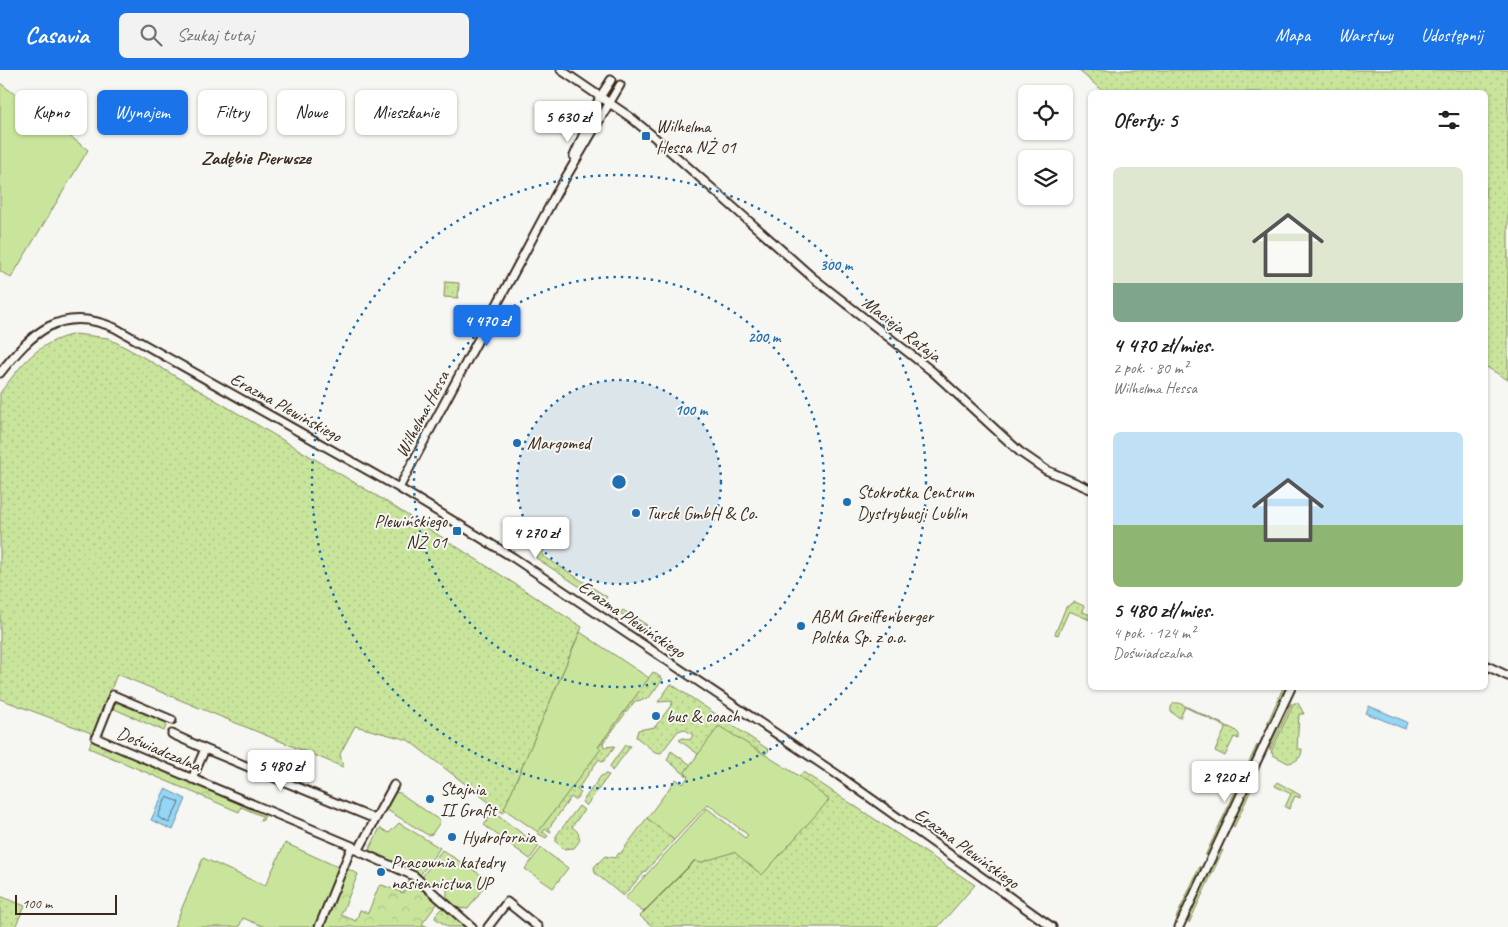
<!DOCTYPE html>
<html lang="pl">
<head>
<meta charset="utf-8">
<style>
  body { margin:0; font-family:Caveat,sans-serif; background:#f2f2f2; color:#202124; height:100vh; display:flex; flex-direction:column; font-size:19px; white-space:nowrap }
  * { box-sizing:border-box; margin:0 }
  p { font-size:16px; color:#757577 }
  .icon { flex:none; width:28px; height:28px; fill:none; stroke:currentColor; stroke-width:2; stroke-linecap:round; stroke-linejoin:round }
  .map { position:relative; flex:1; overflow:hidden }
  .drawer { position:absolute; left:1088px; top:20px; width:400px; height:600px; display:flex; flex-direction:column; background:#fff; border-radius:8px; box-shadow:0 1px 4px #0004 }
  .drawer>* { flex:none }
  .top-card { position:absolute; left:15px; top:20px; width:475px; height:45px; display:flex; gap:10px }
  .controls { position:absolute; left:1018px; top:15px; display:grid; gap:10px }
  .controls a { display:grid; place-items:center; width:55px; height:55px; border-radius:8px; background:#fff; box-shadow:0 1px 4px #0004; font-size:25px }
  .scale { position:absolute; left:15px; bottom:12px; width:102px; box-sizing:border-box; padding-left:5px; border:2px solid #3b2a1e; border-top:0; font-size:14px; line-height:18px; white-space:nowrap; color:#3b2a1e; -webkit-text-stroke:4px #f6f6f2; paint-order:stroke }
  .price { position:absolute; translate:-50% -42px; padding:0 11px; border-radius:5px; background:#fff; color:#222; font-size:16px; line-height:32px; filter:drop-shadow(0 1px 2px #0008) }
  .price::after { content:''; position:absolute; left:50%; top:30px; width:15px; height:11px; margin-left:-8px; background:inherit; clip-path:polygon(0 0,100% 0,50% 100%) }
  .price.selected { background:#1a73e8; color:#fff }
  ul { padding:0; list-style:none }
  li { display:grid; align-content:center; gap:10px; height:265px; padding:0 25px }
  li span { display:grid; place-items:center; height:155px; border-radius:8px; color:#555 }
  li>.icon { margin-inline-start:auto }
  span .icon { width:90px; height:90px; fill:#fffc; stroke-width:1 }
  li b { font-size:21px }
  h2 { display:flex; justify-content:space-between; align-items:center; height:60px; padding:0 25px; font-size:21px }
  .pill { padding:0 18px; border-radius:8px; background:#fff; box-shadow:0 1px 4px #0004; font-size:18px; line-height:45px }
  .pill.selected { background:#1a73e8; color:#fff }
  header { display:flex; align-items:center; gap:30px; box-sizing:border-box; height:70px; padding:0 25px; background:#1a73e8; color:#fff }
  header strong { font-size:24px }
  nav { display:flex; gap:28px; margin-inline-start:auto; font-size:18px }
  .search { width:350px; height:45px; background:#f2f2f2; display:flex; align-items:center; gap:12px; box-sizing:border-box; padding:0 18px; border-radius:8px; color:#757577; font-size:19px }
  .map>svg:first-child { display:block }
  .grass { fill:url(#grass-dots); stroke:#82885d }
  .forest { fill:url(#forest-crowns); stroke:#82885d }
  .park { fill:#c9e59c; stroke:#82885d }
  .water { fill:#95d5f6; stroke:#7191a0 }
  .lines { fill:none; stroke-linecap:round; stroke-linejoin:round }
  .shore { stroke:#5f6e74; stroke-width:1 }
  .minor-casing { stroke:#3b2a1e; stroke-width:11 }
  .minor { stroke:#f6f6f2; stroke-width:7 }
  .ring { fill:none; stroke:#1f6fb2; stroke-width:2.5; stroke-dasharray:2.5 5 }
  .poi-dot { fill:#1f6fb2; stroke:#f6f6f2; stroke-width:2 }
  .labels { text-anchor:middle; stroke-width:4; stroke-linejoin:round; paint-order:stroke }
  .poi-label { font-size:18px; fill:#3b2a1e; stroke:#f6f6f2; text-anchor:start }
  .street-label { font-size:18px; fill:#3b2a1e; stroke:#f6f6f2 }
  .neighbourhood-label { font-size:19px; font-weight:bold; fill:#3b2a1e; stroke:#f6f6f2 }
  .centre { fill:#1f6fb2; stroke:#f6f6f2; stroke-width:2.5 }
  .ring-label { font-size:15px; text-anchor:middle; font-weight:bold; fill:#1f6fb2; stroke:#f6f6f2; stroke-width:4; stroke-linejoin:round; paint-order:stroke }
</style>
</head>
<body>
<header>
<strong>Casavia</strong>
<div class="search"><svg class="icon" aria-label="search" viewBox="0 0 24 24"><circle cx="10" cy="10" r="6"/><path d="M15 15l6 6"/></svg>Szukaj tutaj</div>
<nav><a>Mapa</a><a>Warstwy</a><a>Udostępnij</a></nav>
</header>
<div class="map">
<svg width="1508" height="857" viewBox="0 0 1508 857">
  <defs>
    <pattern id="grass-dots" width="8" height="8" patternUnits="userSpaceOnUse" patternTransform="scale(1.25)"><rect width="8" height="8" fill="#c9e59c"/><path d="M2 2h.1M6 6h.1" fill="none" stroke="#aec586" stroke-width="1.8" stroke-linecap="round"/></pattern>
    <pattern id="forest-crowns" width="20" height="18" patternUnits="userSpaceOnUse" patternTransform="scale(1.25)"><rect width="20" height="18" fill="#c9e59c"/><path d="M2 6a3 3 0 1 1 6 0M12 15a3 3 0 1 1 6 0" fill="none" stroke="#aec586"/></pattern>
  </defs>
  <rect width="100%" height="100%" fill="#f6f6f2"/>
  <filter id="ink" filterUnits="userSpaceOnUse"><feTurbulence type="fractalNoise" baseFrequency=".02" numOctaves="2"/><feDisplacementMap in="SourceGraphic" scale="10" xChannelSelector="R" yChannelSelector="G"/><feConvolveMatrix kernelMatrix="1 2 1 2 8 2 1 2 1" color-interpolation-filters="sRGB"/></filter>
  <g filter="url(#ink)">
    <path class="grass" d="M1078 0H1508V310L1485 296V22H1104Z
      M445 212 459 213 458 228 444 227Z
      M75 264 108 268 143 287 382 429 582 557 503 743 408 670 355 656 340 684 343 697 117 604 94 664 0 629V323C23 293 36 273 75 264Z
      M1075 532 1084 536 1083 542 1090 545V550L1069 541 1058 565 1055 564 1066 537Z
      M653 602 663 609 648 629 635 631 603 673 604 677 615 676 603 692 599 689 577 720 581 723 575 730 571 727 549 758 551 762 545 759 543 762 548 766 546 768 537 763 600 679 598 677Z
      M671 614 769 680 718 741 697 714 667 690 671 681 691 695 698 684 679 670 683 668 690 670 693 665 684 659 678 661 661 683 655 682 636 667 638 660 655 657 672 634V631L658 632Z
      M1283 618H1287L1273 650 1267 654Z
      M1174 633H1179L1235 660 1239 664V669L1234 667 1225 686 1215 681 1226 657 1185 637 1180 648 1171 642V637Z
      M1292 633 1270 680C1268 671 1283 639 1292 633Z
      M1294 633H1298L1304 644H1299L1297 679H1302C1302 688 1296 692 1288 693L1273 685 1271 682Z
      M625 675 631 676 612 701 610 696Z
      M1257 675V682L1210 782 1205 786Z
      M803 702 975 815 938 857H653L640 846 696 790 733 782Z
      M606 704 609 705 586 736 582 732 601 706Z
      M1257 707 1234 757 1232 753 1251 712Z
      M1277 712 1300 725V728L1295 726 1289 739 1285 737 1291 724 1275 716Z
      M579 736 584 740 572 757 578 762 580 770 574 778 563 779 556 772V766Z
      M647 748 674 770 623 826 595 803 594 797 605 786 615 788 619 783 620 784Z
      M1223 780 1189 853V845L1218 783Z
      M1200 796 1201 801 1180 846 1176 848Z
      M0 826 25 836 15 857H0Z
      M444 836 467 857H448L435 848 436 844Z"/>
    <path class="forest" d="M542 475 546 477 542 485 607 527 603 532 536 488Z
      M623 540 647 555 644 559 620 543Z
      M113 633H118L167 653 164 661 110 637Z
      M92 669 266 742 263 750 260 751 262 746 241 737 239 742 89 678Z
      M346 798 358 804 341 845 356 851 360 840 368 843 379 816 382 815 403 823 409 811 437 831V834L422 854 428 857H322Z"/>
    <path class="park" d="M0 13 88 80 11 208 0 201Z
      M580 562 649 608 598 677 601 679 538 762 504 739Z
      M719 656 799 706 829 730 762 805 734 782 699 793 695 790 643 842 625 828 707 738 745 768 748 765 708 734 674 770 647 748 676 709 683 714 688 707 685 702Z
      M394 722 400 723 439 750 440 752 432 764 428 765 387 740 386 735Z
      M493 742 539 776 530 789 484 755Z
      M399 753 440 778 420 805 369 780 380 758 389 763Z
      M285 773 340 798 316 857H265L243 848 239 857H174L203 788 265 816Z
      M541 778 568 798 553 818 525 799Z
      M442 780 489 810 468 839 458 838 447 828V820L442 812H429L422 807Z"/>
    <path class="water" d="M1369 636 1407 652 1405 659 1366 643Z
      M165 719 186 729 173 760 151 750Z"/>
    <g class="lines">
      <path class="shore" d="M167 727 179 732 169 753 158 747Z"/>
      <defs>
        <path id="minor" d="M561 0 630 47 653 66 812 207 933 302 1020 382 1046 400 1090 419
          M574 86 600 27 611 10
          M0 303C32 263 60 234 115 258L399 418 514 488 838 705 1052 857
          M399 418 556 124 620 15
          M1485 595 1508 606
          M172 650 113 625 96 668 352 776 319 857
          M172 664 205 679
          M192 709 205 679 375 749
          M352 776 358 781 414 806 472 857
          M358 781 394 715
          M488 857 507 832 538 857
          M1179 857 1291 618"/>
      </defs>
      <use href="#minor" class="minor-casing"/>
      <use href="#minor" class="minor"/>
    </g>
  </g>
  <circle cx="619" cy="412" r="102" fill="#1f6fb2" fill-opacity=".12"/>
  <g class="ring">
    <circle cx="619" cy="412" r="102"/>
    <circle cx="619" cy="412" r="205"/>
    <circle cx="619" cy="412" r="307"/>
  </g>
  <g class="poi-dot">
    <rect x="641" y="61" width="10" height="10" rx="2.5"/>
    <circle cx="517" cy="373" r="5"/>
    <circle cx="847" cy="432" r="5"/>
    <circle cx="636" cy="443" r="5"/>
    <rect x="452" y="456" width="10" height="10" rx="2.5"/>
    <circle cx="801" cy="556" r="5"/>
    <circle cx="656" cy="646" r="5"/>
    <circle cx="430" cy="729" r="5"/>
    <circle cx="452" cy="767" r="5"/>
    <circle cx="381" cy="802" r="5"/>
  </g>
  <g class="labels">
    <g class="poi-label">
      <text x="656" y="62">Wilhelma<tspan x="656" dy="21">Hessa NŻ 01</tspan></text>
      <text x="527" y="379">Margomed</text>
      <text x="857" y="428">Stokrotka Centrum<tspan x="857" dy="21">Dystrybucji Lublin</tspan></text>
      <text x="646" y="449">Turck GmbH &amp; Co.</text>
      <text x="447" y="457" text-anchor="end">Plewińskiego<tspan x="447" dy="21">NŻ 01</tspan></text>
      <text x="811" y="552">ABM Greiffenberger<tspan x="811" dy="21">Polska Sp. z o.o.</tspan></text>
      <text x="666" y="652">bus &amp; coach</text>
      <text x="440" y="725">Stajnia<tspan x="440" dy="21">II Grafit</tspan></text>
      <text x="462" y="773">Hydrofornia</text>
      <text x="391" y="798">Pracownia katedry<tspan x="391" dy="21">nasiennictwa UP</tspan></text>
    </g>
    <g class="street-label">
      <text transform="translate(902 259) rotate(38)" y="6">Macieja Rataja</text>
      <text transform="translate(286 337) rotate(29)" y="6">Erazma Plewińskiego</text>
      <text transform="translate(422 344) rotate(-62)" y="6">Wilhelma Hessa</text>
      <text transform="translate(632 549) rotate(34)" y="6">Erazma Plewińskiego</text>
      <text transform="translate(159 679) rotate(23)" y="6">Doświadczalna</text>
      <text transform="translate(967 778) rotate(36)" y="6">Erazma Plewińskiego</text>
    </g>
    <g class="neighbourhood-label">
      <text x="256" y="94">Zadębie Pierwsze</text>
    </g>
  </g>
  <circle cx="619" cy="412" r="8" class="centre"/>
  <g class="ring-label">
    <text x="836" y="200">300 m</text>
    <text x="764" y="272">200 m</text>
    <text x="691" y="345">100 m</text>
  </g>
</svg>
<div class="controls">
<a><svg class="icon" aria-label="locate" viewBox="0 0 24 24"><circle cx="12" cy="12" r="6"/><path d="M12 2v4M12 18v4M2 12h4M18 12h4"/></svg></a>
<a><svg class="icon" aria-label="layers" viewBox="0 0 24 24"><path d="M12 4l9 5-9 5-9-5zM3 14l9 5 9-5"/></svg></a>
</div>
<div class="scale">100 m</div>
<b class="price" style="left:568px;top:73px">5 630 zł</b>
<b class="price selected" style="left:487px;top:277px">4 470 zł</b>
<b class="price" style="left:536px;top:489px">4 270 zł</b>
<b class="price" style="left:281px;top:722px">5 480 zł</b>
<b class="price" style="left:1225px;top:733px">2 920 zł</b>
<div class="top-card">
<a class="pill">Kupno</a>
<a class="pill selected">Wynajem</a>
<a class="pill">Filtry</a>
<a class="pill">Nowe</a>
<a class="pill">Mieszkanie</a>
</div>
<section class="drawer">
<h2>Oferty: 5<svg class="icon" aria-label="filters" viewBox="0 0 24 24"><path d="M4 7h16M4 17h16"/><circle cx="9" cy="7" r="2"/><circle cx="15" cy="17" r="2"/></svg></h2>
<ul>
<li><span style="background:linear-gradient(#dfe7d0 75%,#7fa58c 0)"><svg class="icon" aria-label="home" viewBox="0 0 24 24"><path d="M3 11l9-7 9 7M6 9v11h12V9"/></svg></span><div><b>4 470 zł/mies.</b><p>2 pok. · 80 m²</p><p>Wilhelma Hessa</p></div></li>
<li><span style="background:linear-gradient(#bfe0f5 60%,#8fb573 0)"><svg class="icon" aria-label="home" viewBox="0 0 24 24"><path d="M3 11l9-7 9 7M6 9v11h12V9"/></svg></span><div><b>5 480 zł/mies.</b><p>4 pok. · 124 m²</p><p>Doświadczalna</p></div></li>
</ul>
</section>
</div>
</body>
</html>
